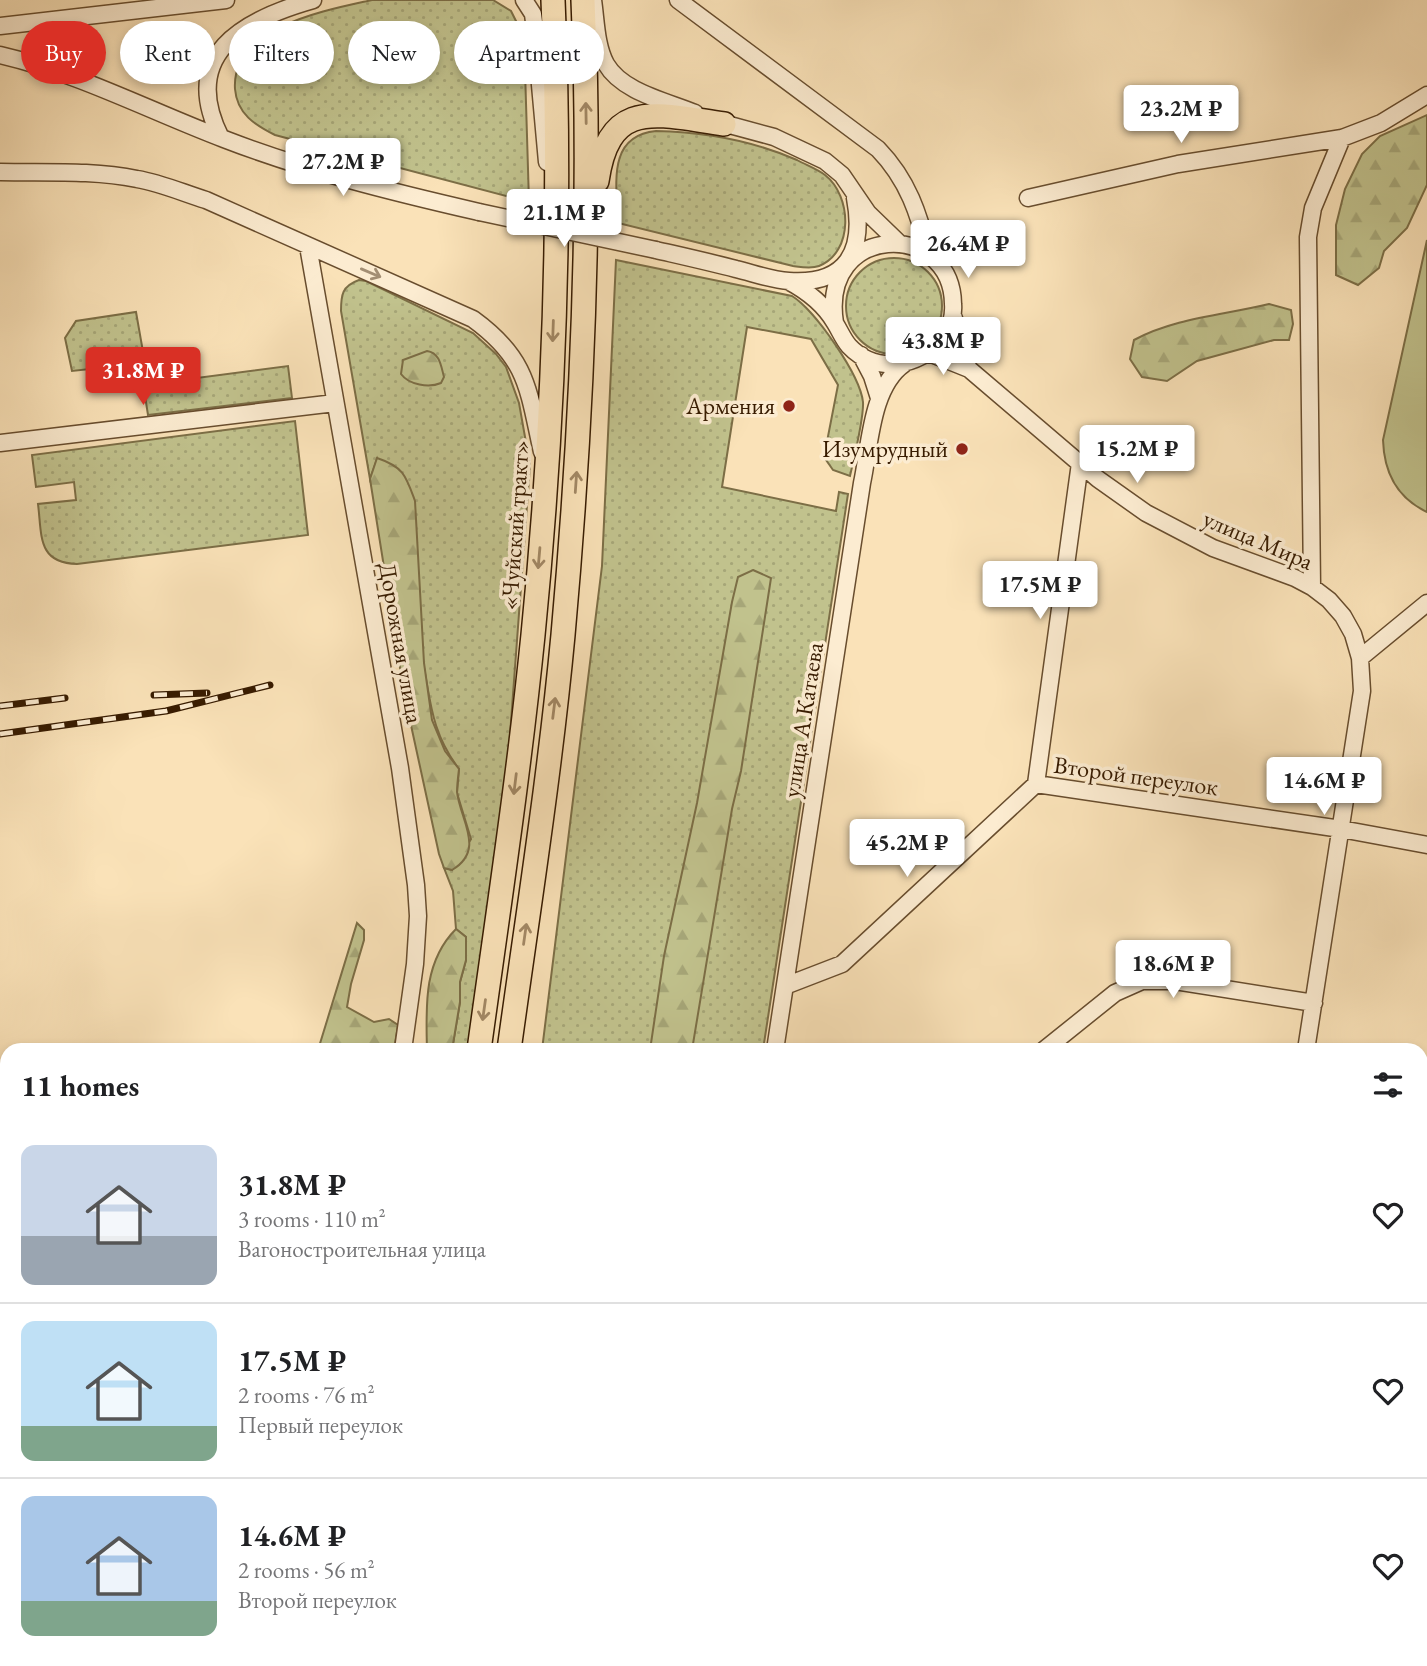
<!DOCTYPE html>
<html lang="en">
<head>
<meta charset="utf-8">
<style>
  body { margin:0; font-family:"EB Garamond",serif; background:#f2f2f2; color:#202124; height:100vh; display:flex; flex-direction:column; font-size:26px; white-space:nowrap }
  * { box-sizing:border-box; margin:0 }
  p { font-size:23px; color:#757577 }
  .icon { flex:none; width:38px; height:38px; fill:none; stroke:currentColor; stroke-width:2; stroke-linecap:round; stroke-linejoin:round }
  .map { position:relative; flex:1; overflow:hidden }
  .drawer { position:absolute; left:0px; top:1043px; width:1428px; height:623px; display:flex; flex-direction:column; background:#fff; border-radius:21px 21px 0 0; box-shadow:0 4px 10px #0003 }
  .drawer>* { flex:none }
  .banner { position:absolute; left:21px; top:21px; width:700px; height:63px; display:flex; gap:14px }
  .price { position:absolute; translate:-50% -60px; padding:0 16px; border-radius:7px; background:#fff; color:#222; font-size:23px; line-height:46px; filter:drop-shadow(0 2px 4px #0008) }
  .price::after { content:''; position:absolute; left:50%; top:42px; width:21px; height:16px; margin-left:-10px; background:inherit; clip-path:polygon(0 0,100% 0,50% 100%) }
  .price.on { background:#d93025; color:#fff }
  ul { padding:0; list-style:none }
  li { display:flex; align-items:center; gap:21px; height:175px; padding:0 21px }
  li+li { border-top:2px solid #e0e0e0 }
  li span { display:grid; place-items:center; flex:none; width:196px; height:140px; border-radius:14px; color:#555 }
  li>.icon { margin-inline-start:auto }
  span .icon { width:84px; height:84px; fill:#fffc; stroke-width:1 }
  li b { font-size:30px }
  h2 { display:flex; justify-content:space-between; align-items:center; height:84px; padding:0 21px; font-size:30px }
  .chip { padding:0 24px; border-radius:32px; background:#fff; box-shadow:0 4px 10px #0003; font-size:24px; line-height:63px }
  .chip.on { background:#d93025; color:#fff }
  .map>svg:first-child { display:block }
  .grass { fill:url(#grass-dots); stroke:#7c6e46; stroke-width:2 }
  .forest { fill:url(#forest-firs); stroke:#7c6e46; stroke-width:2 }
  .garden { fill:#c1c28d; stroke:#7c6e46; stroke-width:2 }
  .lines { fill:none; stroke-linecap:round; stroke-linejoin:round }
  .minor-casing { stroke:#684d2e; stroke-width:19 }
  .highway-casing { stroke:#371b00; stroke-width:26 }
  .minor { stroke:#fcecd1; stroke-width:16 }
  .highway { stroke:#fae2b8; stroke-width:23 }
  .rail-casing { stroke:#371b00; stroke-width:7 }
  .rail { stroke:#fcecd1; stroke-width:4.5; stroke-dasharray:13; stroke-linecap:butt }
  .minor-bridge-casing { stroke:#684d2e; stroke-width:19; stroke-linecap:butt }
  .minor-bridge { stroke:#fcecd1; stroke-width:16 }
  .oneway { stroke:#a28865 }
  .oneway2 { stroke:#a38e73 }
  .poi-dot { fill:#8f2418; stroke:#fcecd1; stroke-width:2.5 }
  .labels { text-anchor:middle; stroke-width:7; stroke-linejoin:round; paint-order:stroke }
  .poi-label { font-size:24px; fill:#371b00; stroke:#fcecd1; text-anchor:end }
  .street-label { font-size:24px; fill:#371b00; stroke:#fcecd1 }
</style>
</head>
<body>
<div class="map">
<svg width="1427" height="1666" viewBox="0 0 1427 1666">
  <defs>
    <pattern id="grass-dots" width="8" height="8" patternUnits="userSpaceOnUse" patternTransform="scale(1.75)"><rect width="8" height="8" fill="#c1c28d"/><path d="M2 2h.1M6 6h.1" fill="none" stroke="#a6a678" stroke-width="1.8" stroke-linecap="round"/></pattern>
    <pattern id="forest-firs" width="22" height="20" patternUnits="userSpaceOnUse" patternTransform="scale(1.75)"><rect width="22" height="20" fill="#c1c28d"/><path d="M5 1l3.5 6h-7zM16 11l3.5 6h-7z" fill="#a6a678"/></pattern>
  </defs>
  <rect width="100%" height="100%" fill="#fae2b8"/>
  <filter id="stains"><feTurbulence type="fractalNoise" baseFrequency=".00286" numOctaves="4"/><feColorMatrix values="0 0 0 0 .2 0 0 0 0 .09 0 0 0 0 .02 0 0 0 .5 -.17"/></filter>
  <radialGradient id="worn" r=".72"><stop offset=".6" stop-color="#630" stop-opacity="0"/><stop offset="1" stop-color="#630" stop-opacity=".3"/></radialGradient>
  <path class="grass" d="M372 0H493L511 11 524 37 529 202 275 135C255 125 237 114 235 89 231 27 327 10 372 0Z
    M656 131C705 132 751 140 797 160 806 165 817 169 825 175 852 196 854 252 819 266 811 269 801 267 793 266L618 223C617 186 606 136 656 131Z
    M846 306a48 48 0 1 1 96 0a48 48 0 1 1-96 0Z
    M616 260 792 296C815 310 860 375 863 402 864 418 854 458 850 476L833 470 824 457 838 385 811 339 747 327 722 487 836 511 839 492 848 494 763 1050H542L602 566Z
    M359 280 366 281 473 333 496 354 506 367 519 403 530 465 504 816 471 1050H452L460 1002V982L466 960V937L456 929 453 891 444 868 452 870 471 839 457 793 459 769C428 728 431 695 420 648 406 585 391 522 377 459L370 479 341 311C341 295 342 286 359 280Z
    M136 312 145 363 72 371 65 338 76 321Z
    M288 366 292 398 148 415 142 377 157 375 159 383Z
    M295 421 308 535 77 564C37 563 42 535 38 504L76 500 74 482 36 487 32 455Z
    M463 1659H671L670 1666H462Z"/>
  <path class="forest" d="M1427 115V185L1407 228 1384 251 1379 268 1358 285 1336 275V225L1345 189 1362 154 1380 136Z
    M1269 304 1291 310 1293 324 1289 340H1274L1197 361 1167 381 1142 377 1130 359 1134 340C1174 318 1224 315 1269 304Z
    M427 351C440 353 441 366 444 377L441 383C429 388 409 385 401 374L403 360Z
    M377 458C404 467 406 476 415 501L424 663 432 720 445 751 459 769C458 777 457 785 457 792 460 820 486 850 452 870L444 868 439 854 404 693 370 479Z
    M753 570 771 578 741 771 732 809 692 1050H650L664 956 697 803 732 602 738 577Z
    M357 923 364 930V940L351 984 347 1007 374 1022 389 1019 398 1025 394 1050H318Z
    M456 929 466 937V960L460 982V1002L452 1050H427C426 1007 423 962 456 929Z
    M138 1659H309L311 1665C298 1666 283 1663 268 1664L267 1666H137Z"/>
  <path class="garden" d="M1427 240V512C1397 498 1384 472 1383 440Z"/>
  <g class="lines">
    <defs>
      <path id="minor" d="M524 0 533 14 535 30 547 162
        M593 0C596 20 596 46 606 64 622 92 666 101 695 113
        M678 0 878 149C908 180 919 214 929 255
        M0 26 226 0
        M0 55C78 73 150 111 224 139 307 171 392 192 479 212
        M715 121 774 137 825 161 842 175 868 213 899 243
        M221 138C179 55 242 20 313 0
        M0 172C46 173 92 170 137 179 161 183 183 193 206 200L473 319C528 359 528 389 542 452
        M1028 198 1178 164 1342 138 1381 123 1427 95
        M308 246 400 768 416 885 418 916 415 964 403 1050
        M656 250C682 256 709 262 736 269 753 273 771 280 789 281 847 285 865 251 855 198
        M788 281C807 291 824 304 835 323 840 331 843 339 849 346 876 375 919 367 943 339 950 330 954 316 953 304 952 220 819 222 835 323
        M954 318 958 346 969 369
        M929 353 969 369 1098 479 1146 513 1213 548 1295 578 1312 587 1329 600 1343 616 1353 634 1360 658 1362 691 1306 1050
        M861 355 872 376 879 398
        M0 443 335 403
        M1312 587 1308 237 1313 208 1342 138
        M1360 658 1427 603
        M1036 784 1341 829 1427 845
        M1036 784 1080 463
        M785 986 842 964 1036 784
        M775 1050 862 483C870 446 871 387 904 364
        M1044 1050 1115 993 1142 981H1175L1314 1003
        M1421 1373 1427 1374
        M323 1666 324 1659
        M683 1666 684 1659
        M912 1666 913 1659
        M1266 1666 1268 1659
        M1397 1666V1659"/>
      <path id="highway" d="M597 181C609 96 658 115 724 124
        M479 1050C498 912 519 774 533 635 554 424 562 211 553 0
        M509 1050C528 912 550 774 563 635 582 424 592 212 583 0
        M394 1666 395 1659
        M424 1666 425 1659"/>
    </defs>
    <use href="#minor" class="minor-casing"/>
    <use href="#highway" class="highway-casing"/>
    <use href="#minor" class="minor"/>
    <use href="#highway" class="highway"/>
    <defs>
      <path id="rail" d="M154 695 207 693
        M0 706 65 698
        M0 734 166 711 270 685"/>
    </defs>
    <use href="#rail" class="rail-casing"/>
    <use href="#rail" class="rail"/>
    <defs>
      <path id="minor-bridge" d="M479 212 656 250"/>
    </defs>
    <use href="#minor-bridge" class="minor-bridge-casing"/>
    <use href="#minor-bridge" class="minor-bridge"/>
  </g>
  <defs><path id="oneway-shaft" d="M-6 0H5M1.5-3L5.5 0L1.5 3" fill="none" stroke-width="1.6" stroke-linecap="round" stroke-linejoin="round" transform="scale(1.75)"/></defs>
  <g class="oneway">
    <use href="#oneway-shaft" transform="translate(586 113) rotate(-91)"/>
    <use href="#oneway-shaft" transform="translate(553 331) rotate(92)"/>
    <use href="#oneway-shaft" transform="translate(576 482) rotate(-86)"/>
    <use href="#oneway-shaft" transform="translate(539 558) rotate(95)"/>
    <use href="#oneway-shaft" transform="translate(554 708) rotate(-83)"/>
    <use href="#oneway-shaft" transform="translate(515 784) rotate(97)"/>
    <use href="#oneway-shaft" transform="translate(525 934) rotate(-82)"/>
    <use href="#oneway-shaft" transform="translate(484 1010) rotate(98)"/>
  </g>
  <use class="oneway2" href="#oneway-shaft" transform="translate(371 273) rotate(23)"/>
  <g class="poi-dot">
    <circle cx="789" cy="406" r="7"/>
    <circle cx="962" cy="449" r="7"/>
  </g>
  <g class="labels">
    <g class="poi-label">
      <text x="775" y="414">Армения</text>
      <text x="948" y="457">Изумрудный</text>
    </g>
    <g class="street-label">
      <text transform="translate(515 525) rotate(-86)" y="8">«Чуйский тракт»</text>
      <text transform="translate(1258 540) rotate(23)" y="8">улица Мира</text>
      <text transform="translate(401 643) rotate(80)" y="8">Дорожная улица</text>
      <text transform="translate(803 720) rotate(-81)" y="8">улица А.Катаева</text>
      <text transform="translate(1136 776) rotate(8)" y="8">Второй переулок</text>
    </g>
  </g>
  <rect width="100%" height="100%" filter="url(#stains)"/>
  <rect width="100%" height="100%" fill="url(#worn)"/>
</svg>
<b class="price" style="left:1181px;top:145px">23.2M ₽</b>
<b class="price" style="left:343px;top:198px">27.2M ₽</b>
<b class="price" style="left:564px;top:249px">21.1M ₽</b>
<b class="price" style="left:968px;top:280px">26.4M ₽</b>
<b class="price" style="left:943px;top:377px">43.8M ₽</b>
<b class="price on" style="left:143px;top:407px">31.8M ₽</b>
<b class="price" style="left:1137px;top:485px">15.2M ₽</b>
<b class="price" style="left:1040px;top:621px">17.5M ₽</b>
<b class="price" style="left:1324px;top:817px">14.6M ₽</b>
<b class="price" style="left:907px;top:879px">45.2M ₽</b>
<b class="price" style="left:1173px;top:1000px">18.6M ₽</b>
<div class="banner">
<a class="chip on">Buy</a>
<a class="chip">Rent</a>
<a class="chip">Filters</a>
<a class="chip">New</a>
<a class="chip">Apartment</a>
</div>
<section class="drawer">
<h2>11 homes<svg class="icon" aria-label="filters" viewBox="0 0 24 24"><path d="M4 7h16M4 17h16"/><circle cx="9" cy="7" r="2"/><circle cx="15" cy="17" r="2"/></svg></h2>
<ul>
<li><span style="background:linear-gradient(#c9d6e8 65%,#9aa5b1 0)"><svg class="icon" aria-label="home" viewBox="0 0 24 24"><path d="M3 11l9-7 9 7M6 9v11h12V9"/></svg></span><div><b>31.8M ₽</b><p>3 rooms · 110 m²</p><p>Вагоностроительная улица</p></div><svg class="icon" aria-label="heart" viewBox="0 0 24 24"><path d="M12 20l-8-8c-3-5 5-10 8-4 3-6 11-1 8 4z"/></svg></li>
<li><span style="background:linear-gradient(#bfe0f5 75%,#7fa58c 0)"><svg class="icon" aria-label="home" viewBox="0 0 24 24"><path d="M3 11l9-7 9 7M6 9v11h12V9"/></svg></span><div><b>17.5M ₽</b><p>2 rooms · 76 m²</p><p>Первый переулок</p></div><svg class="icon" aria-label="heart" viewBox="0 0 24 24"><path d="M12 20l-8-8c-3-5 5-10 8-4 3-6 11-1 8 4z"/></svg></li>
<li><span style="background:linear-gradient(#a9c7e8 75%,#7fa58c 0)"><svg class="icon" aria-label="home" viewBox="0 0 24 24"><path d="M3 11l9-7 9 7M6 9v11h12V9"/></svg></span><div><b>14.6M ₽</b><p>2 rooms · 56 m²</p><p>Второй переулок</p></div><svg class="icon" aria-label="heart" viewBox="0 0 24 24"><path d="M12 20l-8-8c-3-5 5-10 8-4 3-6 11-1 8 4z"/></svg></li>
</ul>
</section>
</div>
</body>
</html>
